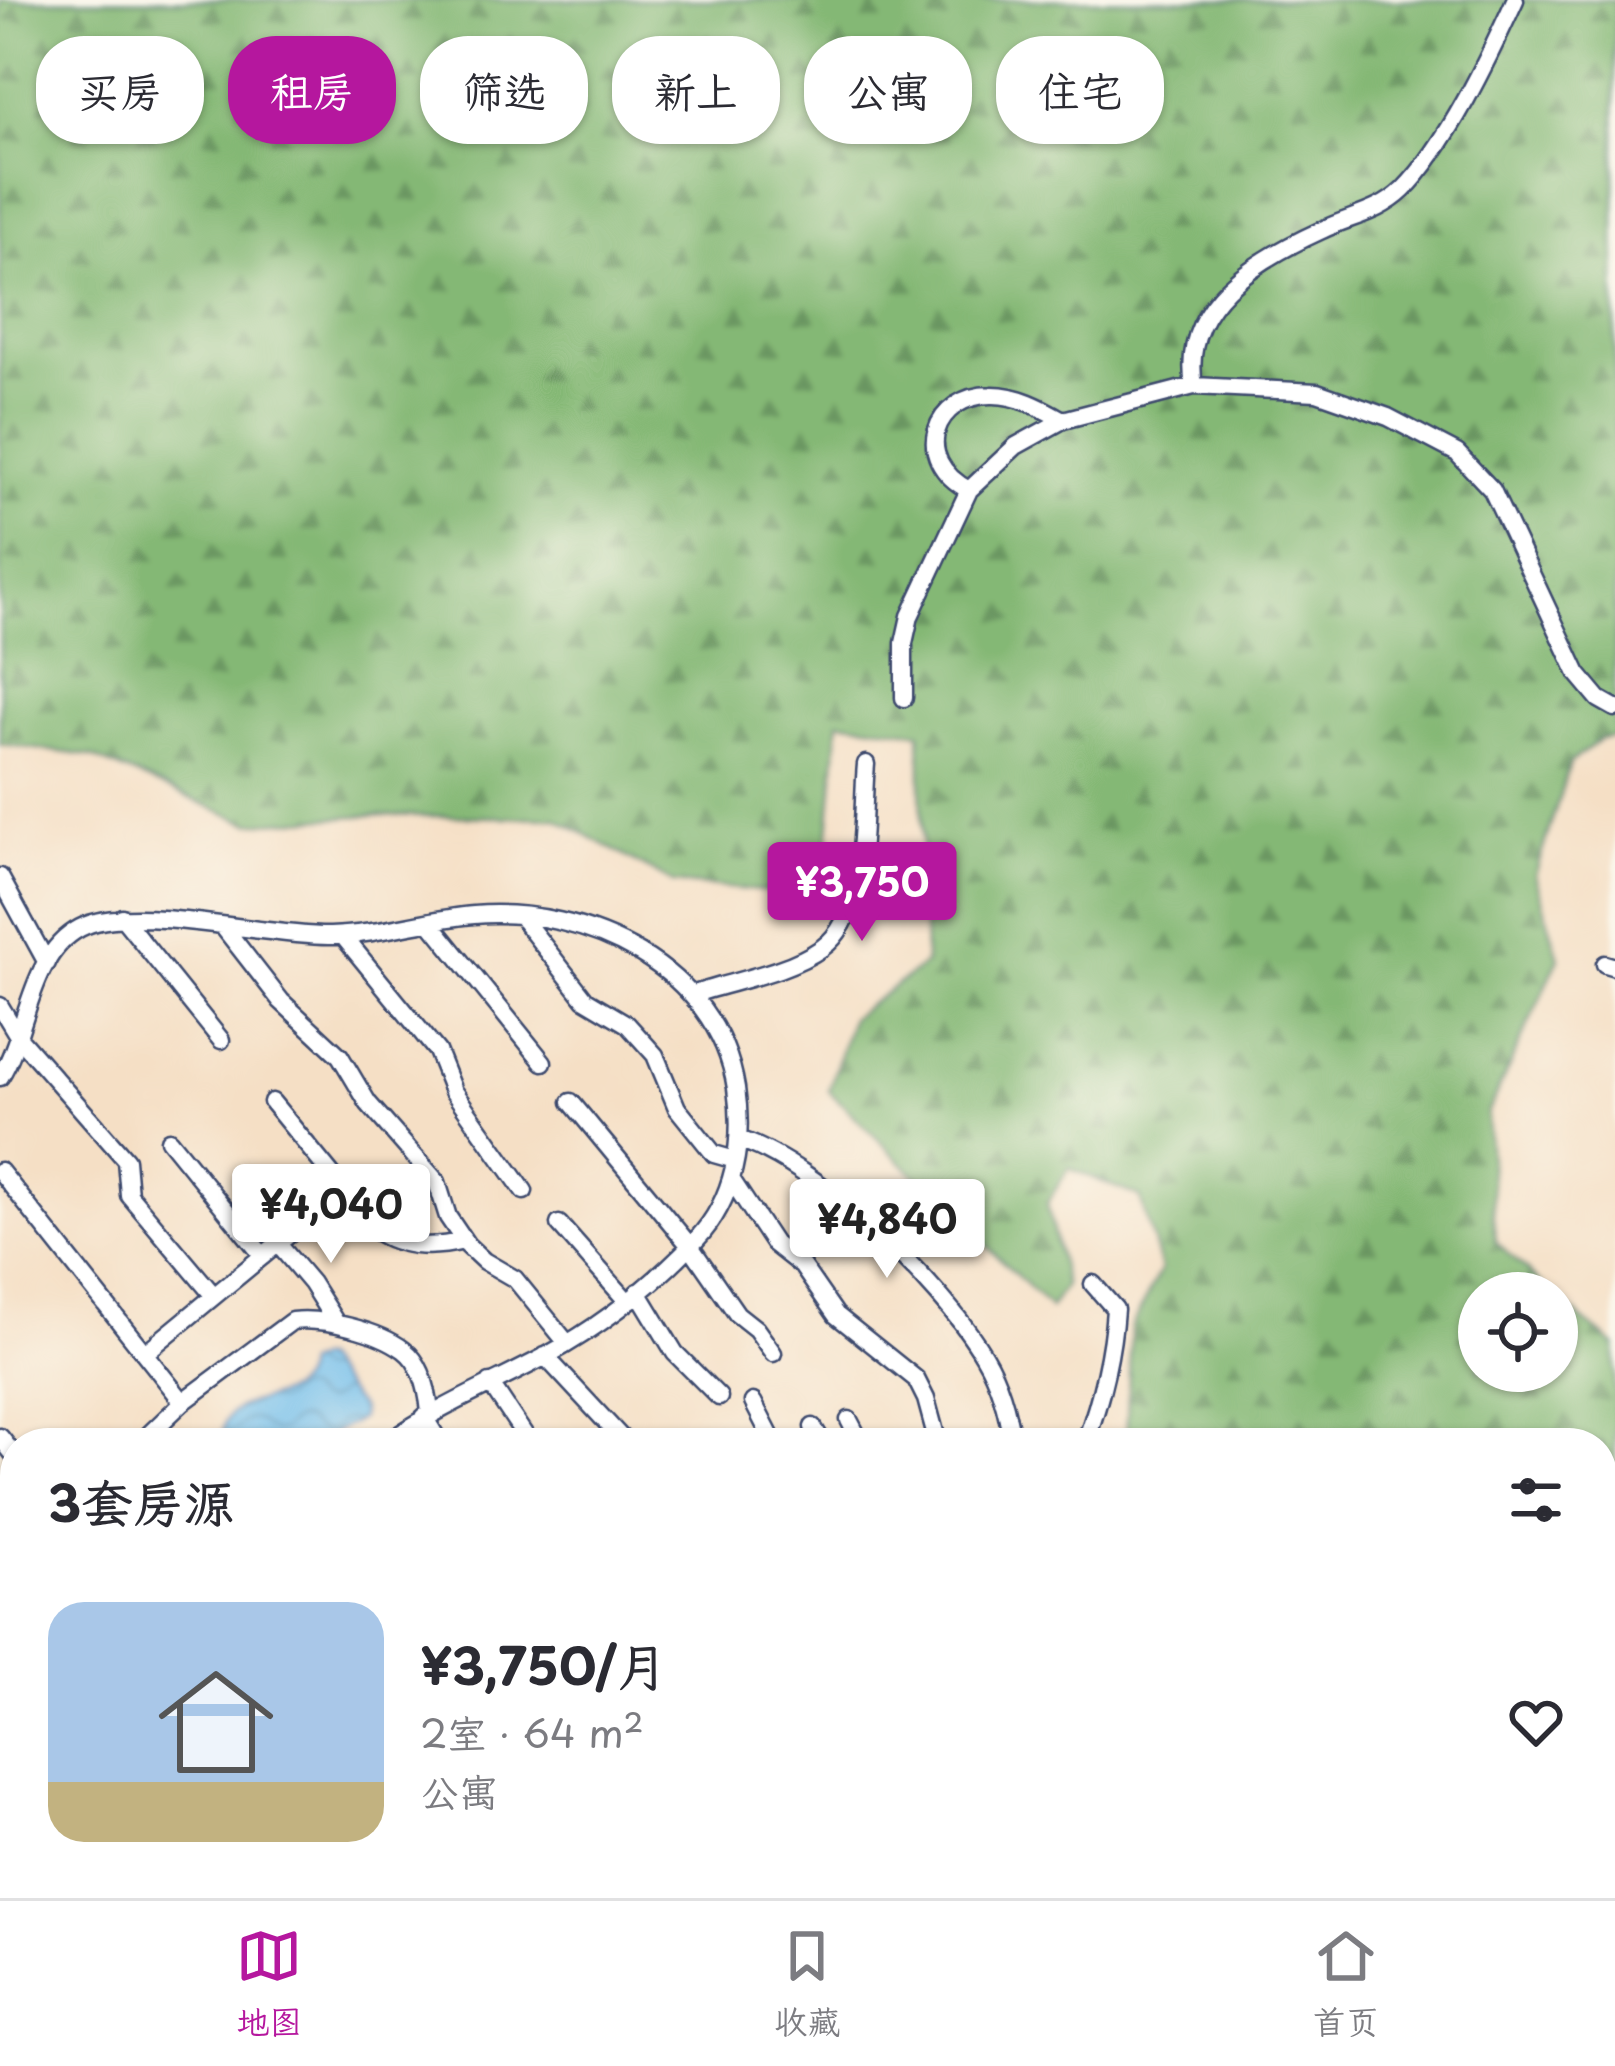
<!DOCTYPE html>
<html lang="zh">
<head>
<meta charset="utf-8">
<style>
  body { margin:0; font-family:"Playpen Sans","LXGW WenKai TC",sans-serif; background:#f2f2f3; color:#2b2b33; height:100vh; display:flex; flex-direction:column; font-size:45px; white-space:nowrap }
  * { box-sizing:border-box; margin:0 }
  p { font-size:39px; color:#7c7c81 }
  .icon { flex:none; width:66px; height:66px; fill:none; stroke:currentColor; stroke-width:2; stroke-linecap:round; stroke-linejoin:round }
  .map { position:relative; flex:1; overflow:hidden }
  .sheet { position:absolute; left:0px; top:1428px; width:1617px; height:471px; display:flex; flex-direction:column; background:#fff; border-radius:48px 48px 0 0; box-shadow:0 3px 9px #0004 }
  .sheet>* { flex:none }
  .hud { position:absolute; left:36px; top:36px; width:1545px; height:108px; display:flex; gap:24px }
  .buttons { position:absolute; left:1458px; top:1272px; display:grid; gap:24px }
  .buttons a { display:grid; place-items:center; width:120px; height:120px; border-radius:50%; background:#fff; box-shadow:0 3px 9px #0004; font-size:60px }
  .price { position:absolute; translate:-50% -102px; padding:0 27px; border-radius:12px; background:#fff; color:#222; font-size:39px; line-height:78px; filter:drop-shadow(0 3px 6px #0008) }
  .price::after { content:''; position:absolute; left:50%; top:72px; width:36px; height:27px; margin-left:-18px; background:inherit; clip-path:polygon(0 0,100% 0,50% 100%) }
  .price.active { background:#b5179e; color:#fff }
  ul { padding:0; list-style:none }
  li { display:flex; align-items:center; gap:36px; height:300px; padding:0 48px }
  li span { display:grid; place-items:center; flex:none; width:336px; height:240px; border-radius:36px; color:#555 }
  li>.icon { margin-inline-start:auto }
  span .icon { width:144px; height:144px; fill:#fffc; stroke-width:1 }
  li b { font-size:51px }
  h2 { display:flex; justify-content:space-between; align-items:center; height:144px; padding:0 48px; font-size:51px }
  .tag { padding:0 42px; border-radius:48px; background:#fff; box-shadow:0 3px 9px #0004; font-size:42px; line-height:108px }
  .tag.active { background:#b5179e; color:#fff }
  .menu { display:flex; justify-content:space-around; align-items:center; height:168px; border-top:3px solid #e1e1e2; background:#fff; font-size:33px; color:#7c7c81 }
  .menu a { display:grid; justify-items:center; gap:6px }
  .menu .active { color:#b5179e }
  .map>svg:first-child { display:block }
  .forest { fill:url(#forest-firs); stroke:#507469; stroke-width:3 }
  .water { fill:url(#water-waves); stroke:#4676a4; stroke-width:3 }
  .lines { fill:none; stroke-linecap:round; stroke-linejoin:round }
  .minor-casing { stroke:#3c496d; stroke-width:21 }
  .minor { stroke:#fff; stroke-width:16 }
</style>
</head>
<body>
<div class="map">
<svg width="1615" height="1898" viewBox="0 0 1615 1898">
  <defs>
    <pattern id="forest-firs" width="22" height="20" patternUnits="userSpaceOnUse" patternTransform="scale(3)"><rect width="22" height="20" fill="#84b874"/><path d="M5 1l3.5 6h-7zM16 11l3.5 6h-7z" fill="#6b9662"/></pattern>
    <pattern id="water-waves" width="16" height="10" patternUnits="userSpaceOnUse" patternTransform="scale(3)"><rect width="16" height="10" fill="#72beeb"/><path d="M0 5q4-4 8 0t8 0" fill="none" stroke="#5d9bc2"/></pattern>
  </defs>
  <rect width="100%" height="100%" fill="#fbf7ec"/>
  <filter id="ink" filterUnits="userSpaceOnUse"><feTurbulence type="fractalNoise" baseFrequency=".00833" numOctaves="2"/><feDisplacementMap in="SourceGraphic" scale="24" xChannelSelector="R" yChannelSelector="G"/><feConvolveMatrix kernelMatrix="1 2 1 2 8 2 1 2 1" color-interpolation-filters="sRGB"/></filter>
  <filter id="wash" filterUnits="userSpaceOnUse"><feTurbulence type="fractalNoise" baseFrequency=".004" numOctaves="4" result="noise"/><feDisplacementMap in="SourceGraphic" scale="48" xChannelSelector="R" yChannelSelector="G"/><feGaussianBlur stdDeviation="2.7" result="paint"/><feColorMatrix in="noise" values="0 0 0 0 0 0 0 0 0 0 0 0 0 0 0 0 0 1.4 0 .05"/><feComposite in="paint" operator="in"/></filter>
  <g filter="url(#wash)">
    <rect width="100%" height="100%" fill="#f5dfc5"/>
    <path class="forest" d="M0 0H1615V737L1600 739 1570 763 1535 875 1559 958 1487 1114 1495 1241 1551 1293H1479V1371H1557V1299L1615 1345V1790L1602 1796V1443H1126L1131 1328 1161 1269 1140 1197 1069 1168 1047 1203 1065 1286 1050 1308 829 1091 851 1018 925 964 920 732 839 721 826 867 805 895 673 883 556 818 373 815 249 823 90 756 0 744Z
      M230 1884H1022L1030 1898H253Z"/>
    <path class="water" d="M316 1359H321L361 1410 360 1419 315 1443H222C219 1382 301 1415 305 1365Z
      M15 1601V1731L0 1740V1617Z"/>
  </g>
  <g filter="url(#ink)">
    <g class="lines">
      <defs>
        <path id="minor" d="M1194 386C1180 304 1256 260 1322 230 1351 216 1379 213 1403 190 1447 146 1489 57 1515 0
          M969 490C910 459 934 395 991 395 1016 394 1042 408 1063 420
          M904 698V643L910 616 969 490 1016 446 1063 420 1194 386 1317 392 1388 417 1457 453 1492 490 1578 674 1599 699 1615 708
          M0 877 47 963
          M122 917 221 1040
          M522 918 585 999 627 1024 655 1055 677 1108 714 1154 735 1160
          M430 922 543 1062
          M225 929 281 1001 340 1056 368 1103 437 1182 448 1217 467 1245 484 1261 515 1279 567 1343
          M343 936 437 1051 453 1091 524 1191
          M1605 964 1615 967
          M691 995C732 981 786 973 822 948 869 915 861 817 866 764
          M0 1006 20 1039 126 1160 129 1195 214 1296
          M0 1077C29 1031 28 956 80 928 129 901 266 937 330 936 379 935 426 919 474 915 586 906 717 968 736 1088 744 1142 735 1199 696 1240 652 1286 601 1326 546 1356 492 1385 437 1407 387 1443
          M272 1102 379 1233C406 1249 435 1248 464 1241
          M571 1102 690 1246 737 1314 756 1329 773 1353
          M738 1139C816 1163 943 1285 984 1356 1000 1383 1008 1412 1012 1443
          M169 1140 263 1256
          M0 1171 183 1402 140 1443
          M731 1179 774 1244 802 1266 836 1315 916 1379 926 1399 938 1443
          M559 1224 627 1301
          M278 1244 311 1283 336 1323
          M638 1292 675 1353 719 1397
          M145 1353 343 1190
          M545 1356 626 1443
          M490 1383 530 1443
          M183 1402 292 1321C323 1317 379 1331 404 1350 423 1364 428 1392 430 1412
          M753 1402 774 1443
          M424 1417 440 1443
          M849 1420 861 1443
          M813 1427 823 1443
          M0 1437 15 1456
          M1085 1443C1101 1399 1112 1356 1115 1309L1093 1284
          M0 1773 15 1765
          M1602 1830 1615 1823
          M74 1884 82 1898
          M129 1884 136 1898
          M178 1884 185 1898
          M1087 1884 1089 1898
          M1233 1884 1237 1898
          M0 1892 15 1884
          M1343 1898 1346 1884
          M1524 1898 1533 1884"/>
      </defs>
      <use href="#minor" class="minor-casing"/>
      <use href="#minor" class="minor"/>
    </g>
  </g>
</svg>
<div class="buttons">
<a><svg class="icon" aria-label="locate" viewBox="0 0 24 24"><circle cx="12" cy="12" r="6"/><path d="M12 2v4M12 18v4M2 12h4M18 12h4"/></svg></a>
</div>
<b class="price active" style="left:862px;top:944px">¥3,750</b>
<b class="price" style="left:331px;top:1266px">¥4,040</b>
<b class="price" style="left:887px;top:1281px">¥4,840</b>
<div class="hud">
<a class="tag">买房</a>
<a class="tag active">租房</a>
<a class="tag">筛选</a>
<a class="tag">新上</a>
<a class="tag">公寓</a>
<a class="tag">住宅</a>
</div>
<section class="sheet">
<h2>3套房源<svg class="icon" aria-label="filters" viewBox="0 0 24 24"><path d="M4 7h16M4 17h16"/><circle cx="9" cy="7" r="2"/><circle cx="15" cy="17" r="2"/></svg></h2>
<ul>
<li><span style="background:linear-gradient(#a9c7e8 75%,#c2b280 0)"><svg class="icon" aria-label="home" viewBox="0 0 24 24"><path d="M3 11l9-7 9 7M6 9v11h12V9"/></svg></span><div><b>¥3,750/月</b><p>2室 · 64 m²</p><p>公寓</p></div><svg class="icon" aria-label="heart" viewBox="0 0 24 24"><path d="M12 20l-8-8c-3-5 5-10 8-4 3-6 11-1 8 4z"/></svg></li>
</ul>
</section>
</div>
<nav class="menu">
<a class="active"><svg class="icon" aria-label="map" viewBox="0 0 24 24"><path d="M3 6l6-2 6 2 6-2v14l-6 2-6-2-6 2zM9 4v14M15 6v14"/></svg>地图</a>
<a><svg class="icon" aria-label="saved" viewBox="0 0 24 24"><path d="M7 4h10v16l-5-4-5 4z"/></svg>收藏</a>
<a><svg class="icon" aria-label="home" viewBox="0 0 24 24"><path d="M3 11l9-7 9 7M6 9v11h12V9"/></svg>首页</a>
</nav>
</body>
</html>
